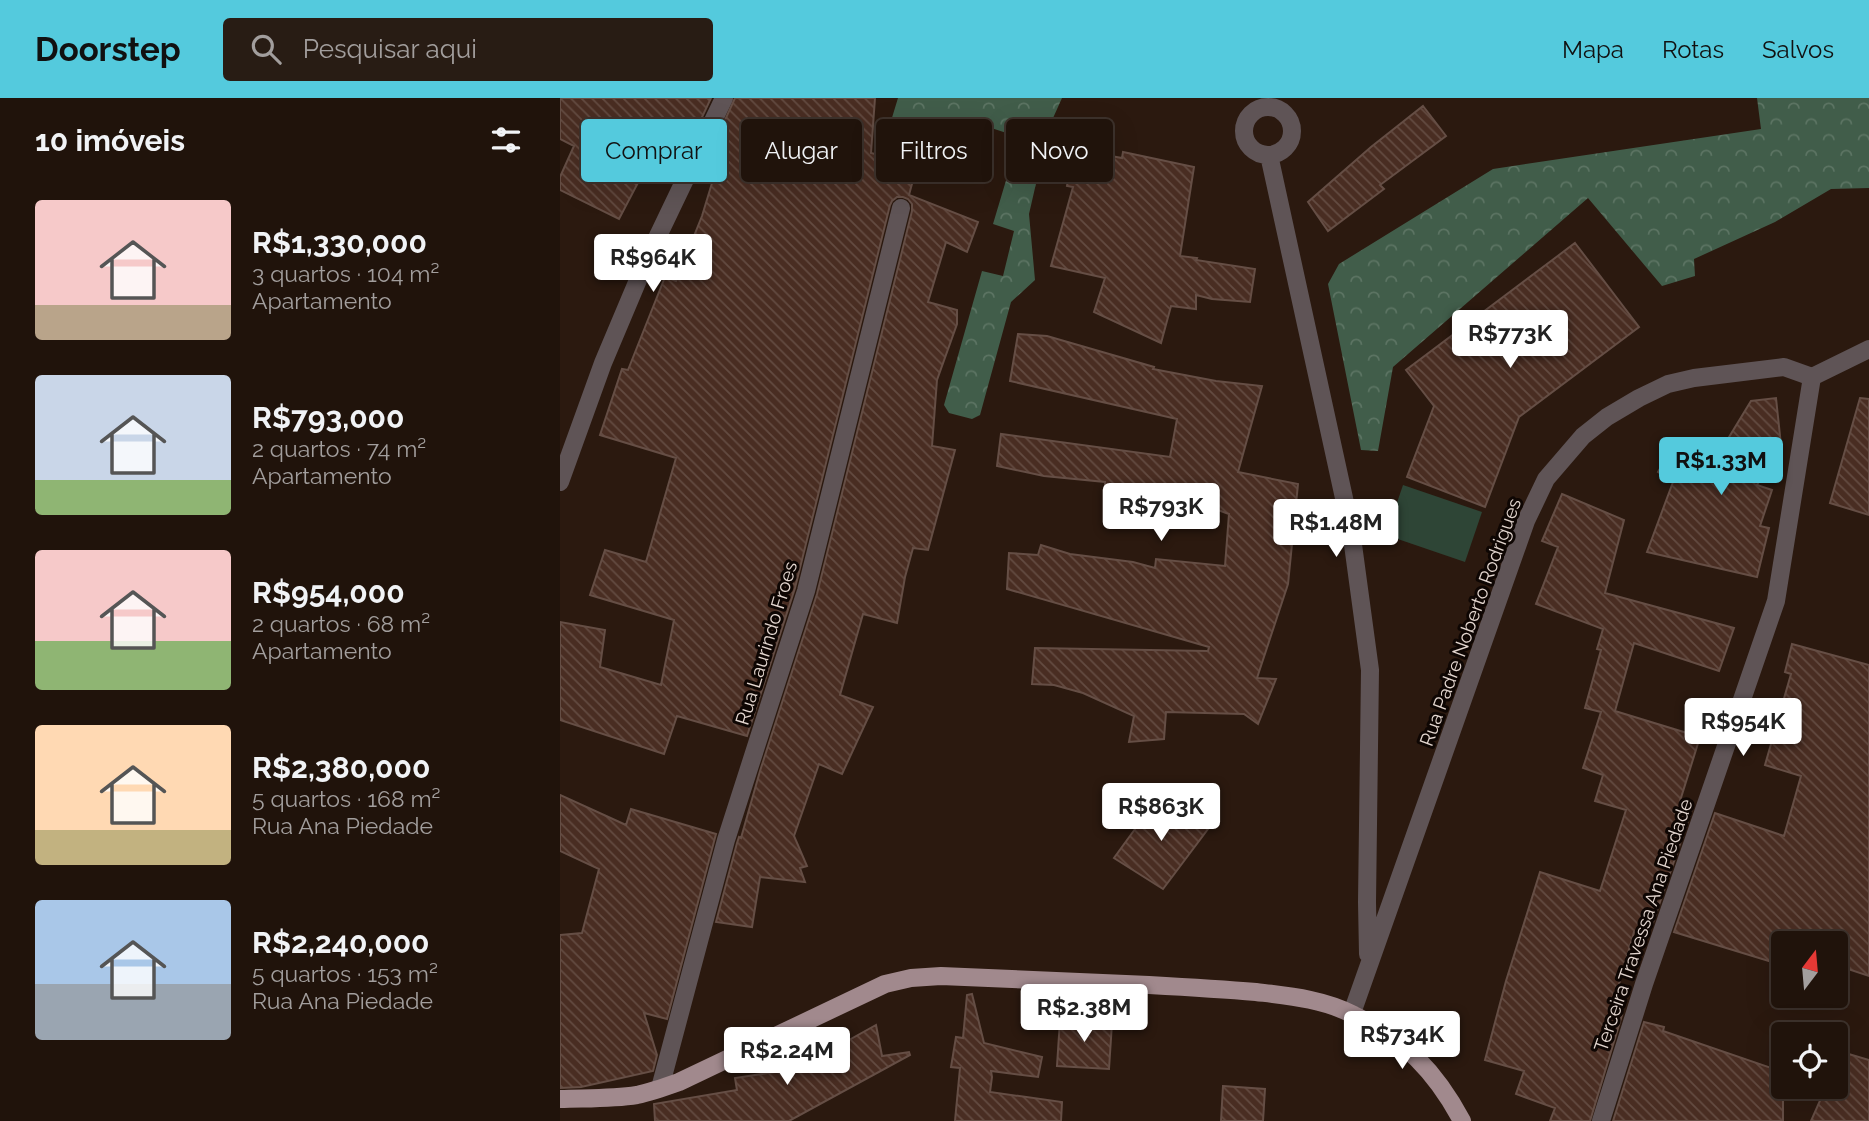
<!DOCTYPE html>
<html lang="pt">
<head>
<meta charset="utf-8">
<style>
  body { margin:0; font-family:Raleway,sans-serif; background:#281c14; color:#f1f3f6; height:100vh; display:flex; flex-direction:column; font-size:26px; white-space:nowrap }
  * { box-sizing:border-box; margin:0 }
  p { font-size:23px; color:#a29e9d }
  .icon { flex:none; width:38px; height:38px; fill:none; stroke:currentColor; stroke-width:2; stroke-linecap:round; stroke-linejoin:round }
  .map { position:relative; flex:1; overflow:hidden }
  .panel { display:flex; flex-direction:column; background:#20130b; width:560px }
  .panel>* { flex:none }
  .banner { position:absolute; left:21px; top:21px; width:665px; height:63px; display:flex; gap:14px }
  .needle { width:46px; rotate:16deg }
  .fabs { position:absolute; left:1211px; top:833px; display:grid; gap:14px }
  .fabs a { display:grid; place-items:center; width:77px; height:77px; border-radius:7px; background:#20130b; box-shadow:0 7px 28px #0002,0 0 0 2px #3d322c; font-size:35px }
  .price { position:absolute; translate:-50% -60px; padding:0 16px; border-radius:7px; background:#fff; color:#222; font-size:23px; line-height:46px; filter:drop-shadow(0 2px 4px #0008) }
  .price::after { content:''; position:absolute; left:50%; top:42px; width:21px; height:16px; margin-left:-10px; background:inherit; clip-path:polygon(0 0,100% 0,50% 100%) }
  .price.on { background:#54cadd; color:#111 }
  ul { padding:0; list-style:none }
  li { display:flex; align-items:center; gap:21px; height:175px; padding:0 35px }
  li span { display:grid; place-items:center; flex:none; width:196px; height:140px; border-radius:7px; color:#555 }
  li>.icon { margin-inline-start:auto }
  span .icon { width:84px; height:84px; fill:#fffc; stroke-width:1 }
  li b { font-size:30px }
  h2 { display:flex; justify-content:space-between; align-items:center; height:84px; padding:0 35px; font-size:30px }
  .pill { padding:0 24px; border-radius:7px; background:#20130b; box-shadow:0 7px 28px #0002,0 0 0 2px #3d322c; font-size:24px; line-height:63px }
  .pill.on { background:#54cadd; color:#111 }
  header { display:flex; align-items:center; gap:42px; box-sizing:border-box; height:98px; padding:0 35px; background:#54cadd; color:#111 }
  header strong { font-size:33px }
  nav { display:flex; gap:38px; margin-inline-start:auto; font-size:24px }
  .search { width:490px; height:63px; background:#281c14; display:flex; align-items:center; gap:18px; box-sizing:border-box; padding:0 24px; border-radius:7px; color:#a29e9d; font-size:26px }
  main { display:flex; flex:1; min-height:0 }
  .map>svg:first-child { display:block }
  .green { fill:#2e4536 }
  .forest { fill:url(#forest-crowns) }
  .building { fill:url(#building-back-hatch); stroke:#654e45; stroke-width:2 }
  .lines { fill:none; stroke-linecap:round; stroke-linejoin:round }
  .minor { stroke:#5f5456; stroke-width:18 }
  .major { stroke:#a1898d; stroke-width:18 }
  .labels { text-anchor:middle; stroke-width:6; stroke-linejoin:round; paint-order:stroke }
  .street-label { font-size:19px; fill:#e4d7d0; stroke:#0e0603 }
</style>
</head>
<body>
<header>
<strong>Doorstep</strong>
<div class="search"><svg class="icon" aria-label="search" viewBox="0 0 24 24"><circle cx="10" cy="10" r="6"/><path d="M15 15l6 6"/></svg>Pesquisar aqui</div>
<nav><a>Mapa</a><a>Rotas</a><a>Salvos</a></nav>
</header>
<main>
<section class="panel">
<h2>10 imóveis<svg class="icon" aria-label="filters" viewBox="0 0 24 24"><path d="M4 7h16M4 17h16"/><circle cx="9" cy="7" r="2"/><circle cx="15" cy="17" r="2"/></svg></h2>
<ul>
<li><span style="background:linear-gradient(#f6c9c9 75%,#b9a48a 0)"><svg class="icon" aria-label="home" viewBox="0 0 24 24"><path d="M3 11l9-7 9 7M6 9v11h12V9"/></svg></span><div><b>R$1,330,000</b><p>3 quartos · 104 m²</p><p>Apartamento</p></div></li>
<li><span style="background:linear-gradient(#c9d6e8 75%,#8fb573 0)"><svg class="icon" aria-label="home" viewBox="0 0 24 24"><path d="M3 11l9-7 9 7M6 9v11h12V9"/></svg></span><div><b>R$793,000</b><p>2 quartos · 74 m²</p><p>Apartamento</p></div></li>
<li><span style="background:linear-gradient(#f6c9c9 65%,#8fb573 0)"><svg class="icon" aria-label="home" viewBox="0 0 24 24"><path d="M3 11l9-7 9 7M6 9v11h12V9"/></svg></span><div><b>R$954,000</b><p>2 quartos · 68 m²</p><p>Apartamento</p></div></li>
<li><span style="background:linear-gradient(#ffd9b3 75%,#c2b280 0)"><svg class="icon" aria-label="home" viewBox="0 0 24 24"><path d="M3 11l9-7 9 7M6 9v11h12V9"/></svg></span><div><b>R$2,380,000</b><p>5 quartos · 168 m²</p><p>Rua Ana Piedade</p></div></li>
<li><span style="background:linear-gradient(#a9c7e8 60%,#9aa5b1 0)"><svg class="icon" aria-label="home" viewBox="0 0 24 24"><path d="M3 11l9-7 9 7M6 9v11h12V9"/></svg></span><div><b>R$2,240,000</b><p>5 quartos · 153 m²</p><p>Rua Ana Piedade</p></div></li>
</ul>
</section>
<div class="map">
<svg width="1309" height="1023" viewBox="0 0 1309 1023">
  <defs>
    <pattern id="forest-crowns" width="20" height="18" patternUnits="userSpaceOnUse" patternTransform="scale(1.75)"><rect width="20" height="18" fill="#415d4a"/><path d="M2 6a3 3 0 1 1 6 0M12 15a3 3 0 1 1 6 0" fill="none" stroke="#5c7463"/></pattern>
    <pattern id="building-back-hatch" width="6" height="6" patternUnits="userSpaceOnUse" patternTransform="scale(1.75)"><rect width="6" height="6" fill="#492d22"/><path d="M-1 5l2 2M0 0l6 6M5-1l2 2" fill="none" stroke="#634b41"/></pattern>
  </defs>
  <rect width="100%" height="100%" fill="#2b190f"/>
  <path class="green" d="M843 387 922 414 905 464 826 437Z"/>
  <path class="forest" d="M338 0H502L489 29 469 116 475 182 451 204 420 317 412 321 389 315 384 307 422 173 443 178 454 133 433 126 459 39 410 23 404 42 331 23Z
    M1197 0H1309V90L1271 91 1215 124 1134 161 1135 178 1102 188 1028 100 833 269 818 353 801 352 768 186 779 166 933 71 1201 31Z"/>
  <path class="building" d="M0 0H151L129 47 104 35 59 121 0 92V79L14 48 0 41Z
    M175 0H315L311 55 357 67 349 97 418 124 407 154 386 144 368 204 397 212V226L377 282 372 348 395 352 368 452 353 450 345 479 337 525 303 516 280 597 313 609 282 676 259 666 234 738 247 768 240 770 245 784 200 779 192 829 156 824 177 745 179 739 181 740 200 673 257 496 352 113V106L348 101 343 99H337L332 103 330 107 235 490 187 638 117 618 104 656 0 622V524L45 532 40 569 101 587 114 522 30 497 45 452 86 464 116 360 40 337 62 271 68 272 105 179 116 183 142 118 159 62 149 57Z
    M863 8 886 38 820 87 824 91 768 133 748 104 811 49Z
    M513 51 562 60 563 54 634 69 620 158 637 160 636 162 695 171 690 204 652 201 636 197V211L611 208 601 245 534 214 545 180 491 168 513 89 507 88Z
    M1015 145 1079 229 959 319 925 409 847 379 874 308 846 272Z
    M458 236 487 238 594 269 593 271 656 283 702 288 678 374 738 386 728 486 697 580 716 581 698 626 684 616 606 614 604 641 569 644 574 618 523 595 494 587 472 586 475 550 648 553 649 549 447 491 449 455 478 457 481 447 510 456 573 464 595 470 596 461 665 468 669 416 613 396 545 387V384L484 378 437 368 441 336 610 359 617 321 450 283Z
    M1216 300 1221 347 1197 387 1212 392 1200 428 1209 430 1197 479 1087 454 1113 384 1098 374 1116 344 1152 367 1191 303Z
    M1300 300 1309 301V417L1270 405Z
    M1002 396 1064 422 1045 495 1174 530 1159 573 1074 545 1055 613 1140 639 1120 703 1133 708 1092 827 1086 826 1083 836 1074 834 1051 914 1062 917 1030 1023H990L995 1010 956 996 964 973 925 962 946 883 980 774 1040 793 1066 712 1035 703 1043 677 1023 670 1041 614 1025 610 1041 552 1037 551 1043 531 976 506 998 449 982 443Z
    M1232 546 1309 567V878L1276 867V845H1217L1212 864 1114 834 1155 715 1224 738 1241 678 1205 667 1231 576 1225 574Z
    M0 697 66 727 71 711 156 736 107 921 84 915 97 957 93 973 21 989 0 990V837L22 835 39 771 0 753Z
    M599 698 648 731 603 791 554 760Z
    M412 896 424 945 482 959 478 979 431 973 432 979 430 994 502 1004 501 1023H395L400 970 391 969 396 939 403 940 407 897Z
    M500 922 552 925 549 971 497 968Z
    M1084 924 1104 929 1103 933 1223 974V1023H1053Z
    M316 927 322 958 349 954 350 957 229 1023H95L94 1006 177 992 175 980 261 967 257 960Z
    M1282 954 1309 962V1023H1251L1266 989H1276V967Z
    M663 988 705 991 703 1023H661Z"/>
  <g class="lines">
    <path class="minor" d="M684 33a24 24 0 1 1 48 0a24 24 0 1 1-48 0Z
      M709 57 791 432 810 572 807 804 808 856
      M0 384 43 265 86 163 164 0
      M792 915 966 423 986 381 1023 338 1047 319 1079 300 1108 286 1134 280 1224 269 1252 279 1309 251
      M100 990 166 742 246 493 341 110
      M1041 1023 1084 886 1216 503 1252 279"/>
    <path class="major" d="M0 1001C25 1000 52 1001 77 997 91 994 105 989 119 984L325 886 351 880 381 878C451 881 520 884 589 887 625 889 660 891 696 894 729 898 763 901 794 917 844 941 876 974 902 1023"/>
  </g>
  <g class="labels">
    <g class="street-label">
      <text transform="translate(910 524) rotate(-70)" y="7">Rua Padre Noberto Rodrigues</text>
      <text transform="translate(206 545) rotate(-73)" y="7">Rua Laurindo Froes</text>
      <text transform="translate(1083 827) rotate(-71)" y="7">Terceira Travessa Ana Piedade</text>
    </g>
  </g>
</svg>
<div class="fabs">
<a><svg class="needle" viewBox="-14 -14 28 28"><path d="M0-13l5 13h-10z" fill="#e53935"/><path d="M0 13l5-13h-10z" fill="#a29e9d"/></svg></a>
<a><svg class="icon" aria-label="locate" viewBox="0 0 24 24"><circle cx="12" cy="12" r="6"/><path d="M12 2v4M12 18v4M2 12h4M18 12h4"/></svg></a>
</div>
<b class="price" style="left:93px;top:196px">R$964K</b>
<b class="price" style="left:950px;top:272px">R$773K</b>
<b class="price on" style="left:1161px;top:399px">R$1.33M</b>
<b class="price" style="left:601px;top:445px">R$793K</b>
<b class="price" style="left:776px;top:461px">R$1.48M</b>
<b class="price" style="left:1183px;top:660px">R$954K</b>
<b class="price" style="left:601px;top:745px">R$863K</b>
<b class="price" style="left:524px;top:946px">R$2.38M</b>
<b class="price" style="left:842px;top:973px">R$734K</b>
<b class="price" style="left:227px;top:989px">R$2.24M</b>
<div class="banner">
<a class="pill on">Comprar</a>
<a class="pill">Alugar</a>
<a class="pill">Filtros</a>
<a class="pill">Novo</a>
</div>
</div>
</main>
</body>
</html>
